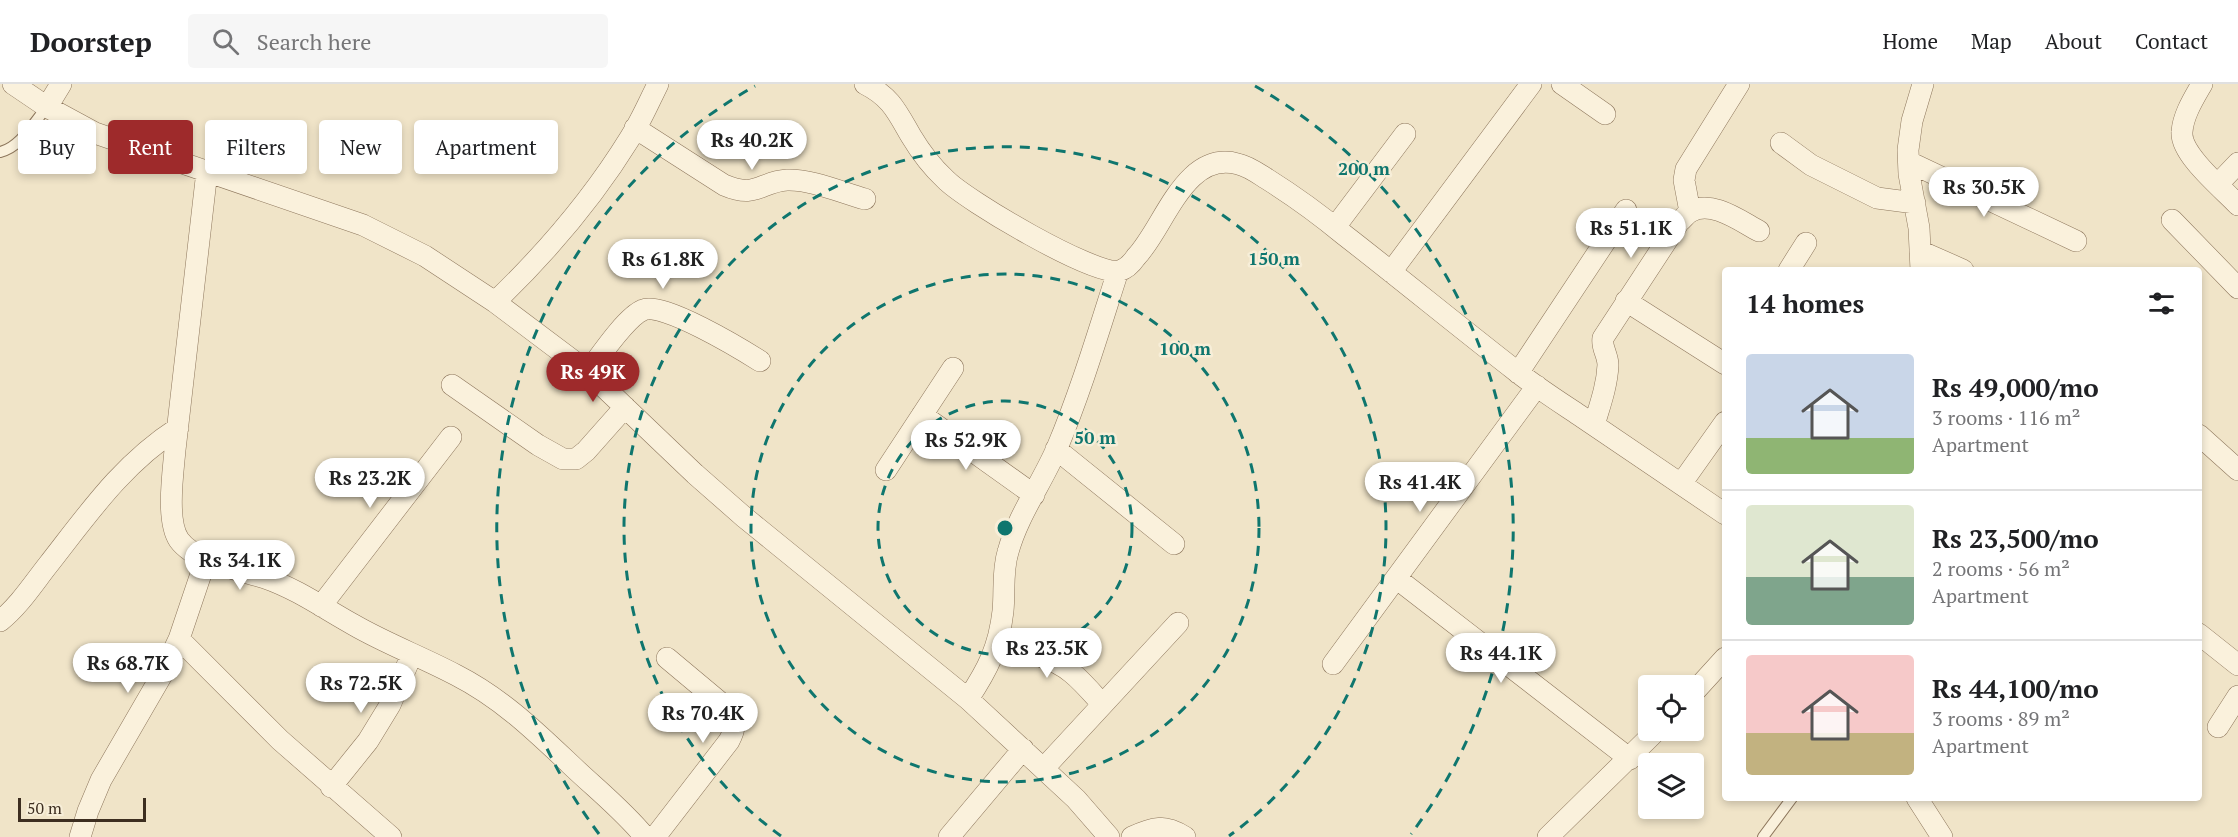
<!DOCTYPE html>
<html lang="en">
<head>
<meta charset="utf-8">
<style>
  body { margin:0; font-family:"PT Serif",serif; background:#f6f6f6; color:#202124; height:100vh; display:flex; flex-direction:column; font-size:22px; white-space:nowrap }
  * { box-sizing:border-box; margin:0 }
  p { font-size:20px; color:#757577 }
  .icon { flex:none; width:33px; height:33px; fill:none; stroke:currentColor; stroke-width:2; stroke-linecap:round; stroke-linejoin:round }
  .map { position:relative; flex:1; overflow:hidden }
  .panel { position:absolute; left:1722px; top:183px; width:480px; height:534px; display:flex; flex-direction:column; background:#fff; border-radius:6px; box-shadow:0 3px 9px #0003 }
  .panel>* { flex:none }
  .guide { position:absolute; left:18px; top:36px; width:570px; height:54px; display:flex; gap:12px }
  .tools { position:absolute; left:1638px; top:591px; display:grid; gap:12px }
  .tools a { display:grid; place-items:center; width:66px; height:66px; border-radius:6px; background:#fff; box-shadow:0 3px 9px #0003; font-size:30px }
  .scale { position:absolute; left:18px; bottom:15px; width:128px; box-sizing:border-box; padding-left:6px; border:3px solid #3d2e20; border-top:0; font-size:16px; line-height:21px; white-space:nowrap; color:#3d2e20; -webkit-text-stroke:4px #f7eed8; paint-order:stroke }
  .price { position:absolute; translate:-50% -51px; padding:0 14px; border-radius:21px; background:#fff; color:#222; font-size:20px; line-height:39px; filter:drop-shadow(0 2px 3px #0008) }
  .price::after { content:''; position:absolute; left:50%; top:36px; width:18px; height:14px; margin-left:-9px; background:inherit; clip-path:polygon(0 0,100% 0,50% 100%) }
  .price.selected { background:#9e2a2b; color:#fff }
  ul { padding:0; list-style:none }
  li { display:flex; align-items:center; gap:18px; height:150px; padding:0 24px }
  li+li { border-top:2px solid #e0e0e0 }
  li span { display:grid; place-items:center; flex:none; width:168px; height:120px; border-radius:6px; color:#555 }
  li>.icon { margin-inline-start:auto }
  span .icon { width:72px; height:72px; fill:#fffc; stroke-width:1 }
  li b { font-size:26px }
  h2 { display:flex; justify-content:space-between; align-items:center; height:72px; padding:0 24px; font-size:26px }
  .pill { padding:0 21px; border-radius:6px; background:#fff; box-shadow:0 3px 9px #0003; font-size:21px; line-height:54px }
  .pill.selected { background:#9e2a2b; color:#fff }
  header { display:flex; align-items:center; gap:36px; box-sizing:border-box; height:84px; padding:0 30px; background:#fff; border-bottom:2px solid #e0e0e0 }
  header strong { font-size:28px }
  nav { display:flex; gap:33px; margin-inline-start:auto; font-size:21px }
  .search { width:420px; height:54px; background:#f6f6f6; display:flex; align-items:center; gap:15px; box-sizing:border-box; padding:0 21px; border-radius:6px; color:#757577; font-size:22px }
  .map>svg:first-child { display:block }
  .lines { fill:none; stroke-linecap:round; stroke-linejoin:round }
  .lane-casing { stroke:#8d765c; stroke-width:12 }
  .street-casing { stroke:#8d765c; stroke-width:22 }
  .lane { stroke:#faf1dc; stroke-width:10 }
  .street { stroke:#faf1dc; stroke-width:21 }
  .ring { fill:none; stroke:#0f766e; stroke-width:3; stroke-dasharray:10 8 }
  .centre { fill:#0f766e; stroke:#f7eed8; stroke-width:3 }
  .ring-label { font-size:18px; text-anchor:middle; font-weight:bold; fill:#0f766e; stroke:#f7eed8; stroke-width:5; stroke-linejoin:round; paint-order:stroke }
</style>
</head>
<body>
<header>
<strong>Doorstep</strong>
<div class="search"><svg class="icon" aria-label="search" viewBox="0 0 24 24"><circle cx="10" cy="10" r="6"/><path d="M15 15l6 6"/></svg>Search here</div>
<nav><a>Home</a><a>Map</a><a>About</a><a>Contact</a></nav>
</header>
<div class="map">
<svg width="2238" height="753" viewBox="0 0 2238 753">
  <rect width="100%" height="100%" fill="#f0e4c8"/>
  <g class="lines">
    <defs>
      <path id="lane" d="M0 68C20 64 34 38 47 23
        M1763 753 1792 714"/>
      <path id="street" d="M13 0 47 23 95 49 363 141 425 172 495 218 588 288 695 390 744 433 968 615 1076 715 1109 753
        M865 0C891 13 897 28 911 52 920 67 932 83 945 95 965 116 1094 192 1119 187 1126 185 1132 179 1136 173 1164 144 1185 65 1238 80 1248 82 1259 90 1267 95 1294 112 1319 130 1343 150 1401 195 1458 242 1516 287 1536 303 1558 317 1579 331 1628 364 1677 397 1725 430
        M1562 0 1605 30
        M2202 0C2194 14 2183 31 2182 48 2180 70 2223 105 2238 121
        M47 23 61 0
        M635 44 724 101C757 115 759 98 787 96 811 95 843 109 865 115
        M1781 59 1811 81 1877 114 1915 119
        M1909 78 2076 157
        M207 87 175 366C173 389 166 437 179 456 195 478 240 486 265 494 297 505 325 525 354 541 387 560 422 573 456 591 501 614 534 646 570 680 595 704 623 726 645 753
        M2218 100 2238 79
        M1690 128 1684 96 1686 85 1739 0
        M2172 136 2238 204
        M1335 143 1405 50
        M1920 167 1963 186
        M1789 186 1806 159
        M1921 186 1919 144 1909 90 1908 66 1912 37 1923 0
        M1391 188 1531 0
        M1626 217 1725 280
        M495 218C546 169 593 114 630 54 641 37 649 18 658 0
        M588 288C600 272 626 233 643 226 662 217 741 265 760 277
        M1518 289 1626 126
        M452 301 538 361 563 375H576L586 367 625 323
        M922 331 1034 411
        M1594 341C1600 321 1607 302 1608 281 1608 271 1601 263 1603 254L1679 138C1683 135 1686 130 1690 128 1711 115 1740 137 1759 147
        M2199 351 2238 386
        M1056 365 1174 460
        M886 386 953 284
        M1681 400 1725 338
        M1396 494 1630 675
        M321 522 451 353
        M0 537C19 522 33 500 48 481 88 430 122 380 178 344
        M2199 550 2238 581
        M179 555 280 656 391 753
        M996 562C1023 568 1050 571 1072 589 1083 598 1093 610 1102 620
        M1333 580 1537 302
        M1694 608 1725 574
        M968 615C988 585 999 563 1003 527 1005 507 1002 487 1008 468 1018 431 1042 399 1057 364 1081 307 1099 246 1118 187
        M2218 643 2238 612
        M1044 684 1178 539
        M331 703 368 657 390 621 412 570
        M1917 714 1942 753
        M80 753 88 727 101 696 163 589 179 555 206 475
        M655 753 729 657C736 644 736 637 728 625L667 574
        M949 753 1023 665
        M1132 753C1153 743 1164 740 1185 753
        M1548 753 1657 646"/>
    </defs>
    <use href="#lane" class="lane-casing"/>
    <use href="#street" class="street-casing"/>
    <use href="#lane" class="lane"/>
    <use href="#street" class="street"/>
  </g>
  <g class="ring">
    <circle cx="1005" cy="444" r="127"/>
    <circle cx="1005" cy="444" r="254"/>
    <path d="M781 752A381 381 0 1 1 1229 752"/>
    <path d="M599 750A508 508 0 0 1 755 2M1255 2A508 508 0 0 1 1411 750"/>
  </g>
  <circle cx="1005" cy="444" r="9" class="centre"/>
  <g class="ring-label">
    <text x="1364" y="91">200 m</text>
    <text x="1274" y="181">150 m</text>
    <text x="1185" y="271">100 m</text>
    <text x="1095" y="360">50 m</text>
  </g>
</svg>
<div class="tools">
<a><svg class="icon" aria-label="locate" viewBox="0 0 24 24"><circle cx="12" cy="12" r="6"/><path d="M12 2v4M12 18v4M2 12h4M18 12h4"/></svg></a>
<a><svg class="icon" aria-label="layers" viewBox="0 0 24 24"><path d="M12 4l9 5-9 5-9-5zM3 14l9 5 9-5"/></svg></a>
</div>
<div class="scale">50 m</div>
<b class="price" style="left:752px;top:87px">Rs 40.2K</b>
<b class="price" style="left:1984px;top:134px">Rs 30.5K</b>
<b class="price" style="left:1631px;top:175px">Rs 51.1K</b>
<b class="price" style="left:663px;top:206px">Rs 61.8K</b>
<b class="price selected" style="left:593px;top:319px">Rs 49K</b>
<b class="price" style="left:966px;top:387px">Rs 52.9K</b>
<b class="price" style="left:370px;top:425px">Rs 23.2K</b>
<b class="price" style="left:1420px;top:429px">Rs 41.4K</b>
<b class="price" style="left:240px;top:507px">Rs 34.1K</b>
<b class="price" style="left:1047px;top:595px">Rs 23.5K</b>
<b class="price" style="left:1501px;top:600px">Rs 44.1K</b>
<b class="price" style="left:128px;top:610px">Rs 68.7K</b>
<b class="price" style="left:361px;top:630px">Rs 72.5K</b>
<b class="price" style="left:703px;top:660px">Rs 70.4K</b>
<div class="guide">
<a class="pill">Buy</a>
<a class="pill selected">Rent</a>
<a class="pill">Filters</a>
<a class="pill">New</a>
<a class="pill">Apartment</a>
</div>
<section class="panel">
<h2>14 homes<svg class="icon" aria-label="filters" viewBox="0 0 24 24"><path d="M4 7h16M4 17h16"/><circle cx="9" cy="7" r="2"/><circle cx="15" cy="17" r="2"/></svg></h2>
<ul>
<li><span style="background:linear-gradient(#c9d6e8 70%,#8fb573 0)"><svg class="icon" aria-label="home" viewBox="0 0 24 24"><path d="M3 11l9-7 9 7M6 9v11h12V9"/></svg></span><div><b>Rs 49,000/mo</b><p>3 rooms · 116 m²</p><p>Apartment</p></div></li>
<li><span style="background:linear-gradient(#dfe7d0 60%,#7fa58c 0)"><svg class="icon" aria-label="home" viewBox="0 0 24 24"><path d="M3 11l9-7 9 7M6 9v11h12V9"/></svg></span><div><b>Rs 23,500/mo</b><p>2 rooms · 56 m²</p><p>Apartment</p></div></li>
<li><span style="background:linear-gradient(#f6c9c9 65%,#c2b280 0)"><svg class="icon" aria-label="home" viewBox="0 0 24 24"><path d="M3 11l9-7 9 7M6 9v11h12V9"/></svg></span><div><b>Rs 44,100/mo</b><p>3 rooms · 89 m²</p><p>Apartment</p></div></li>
</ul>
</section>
</div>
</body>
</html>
